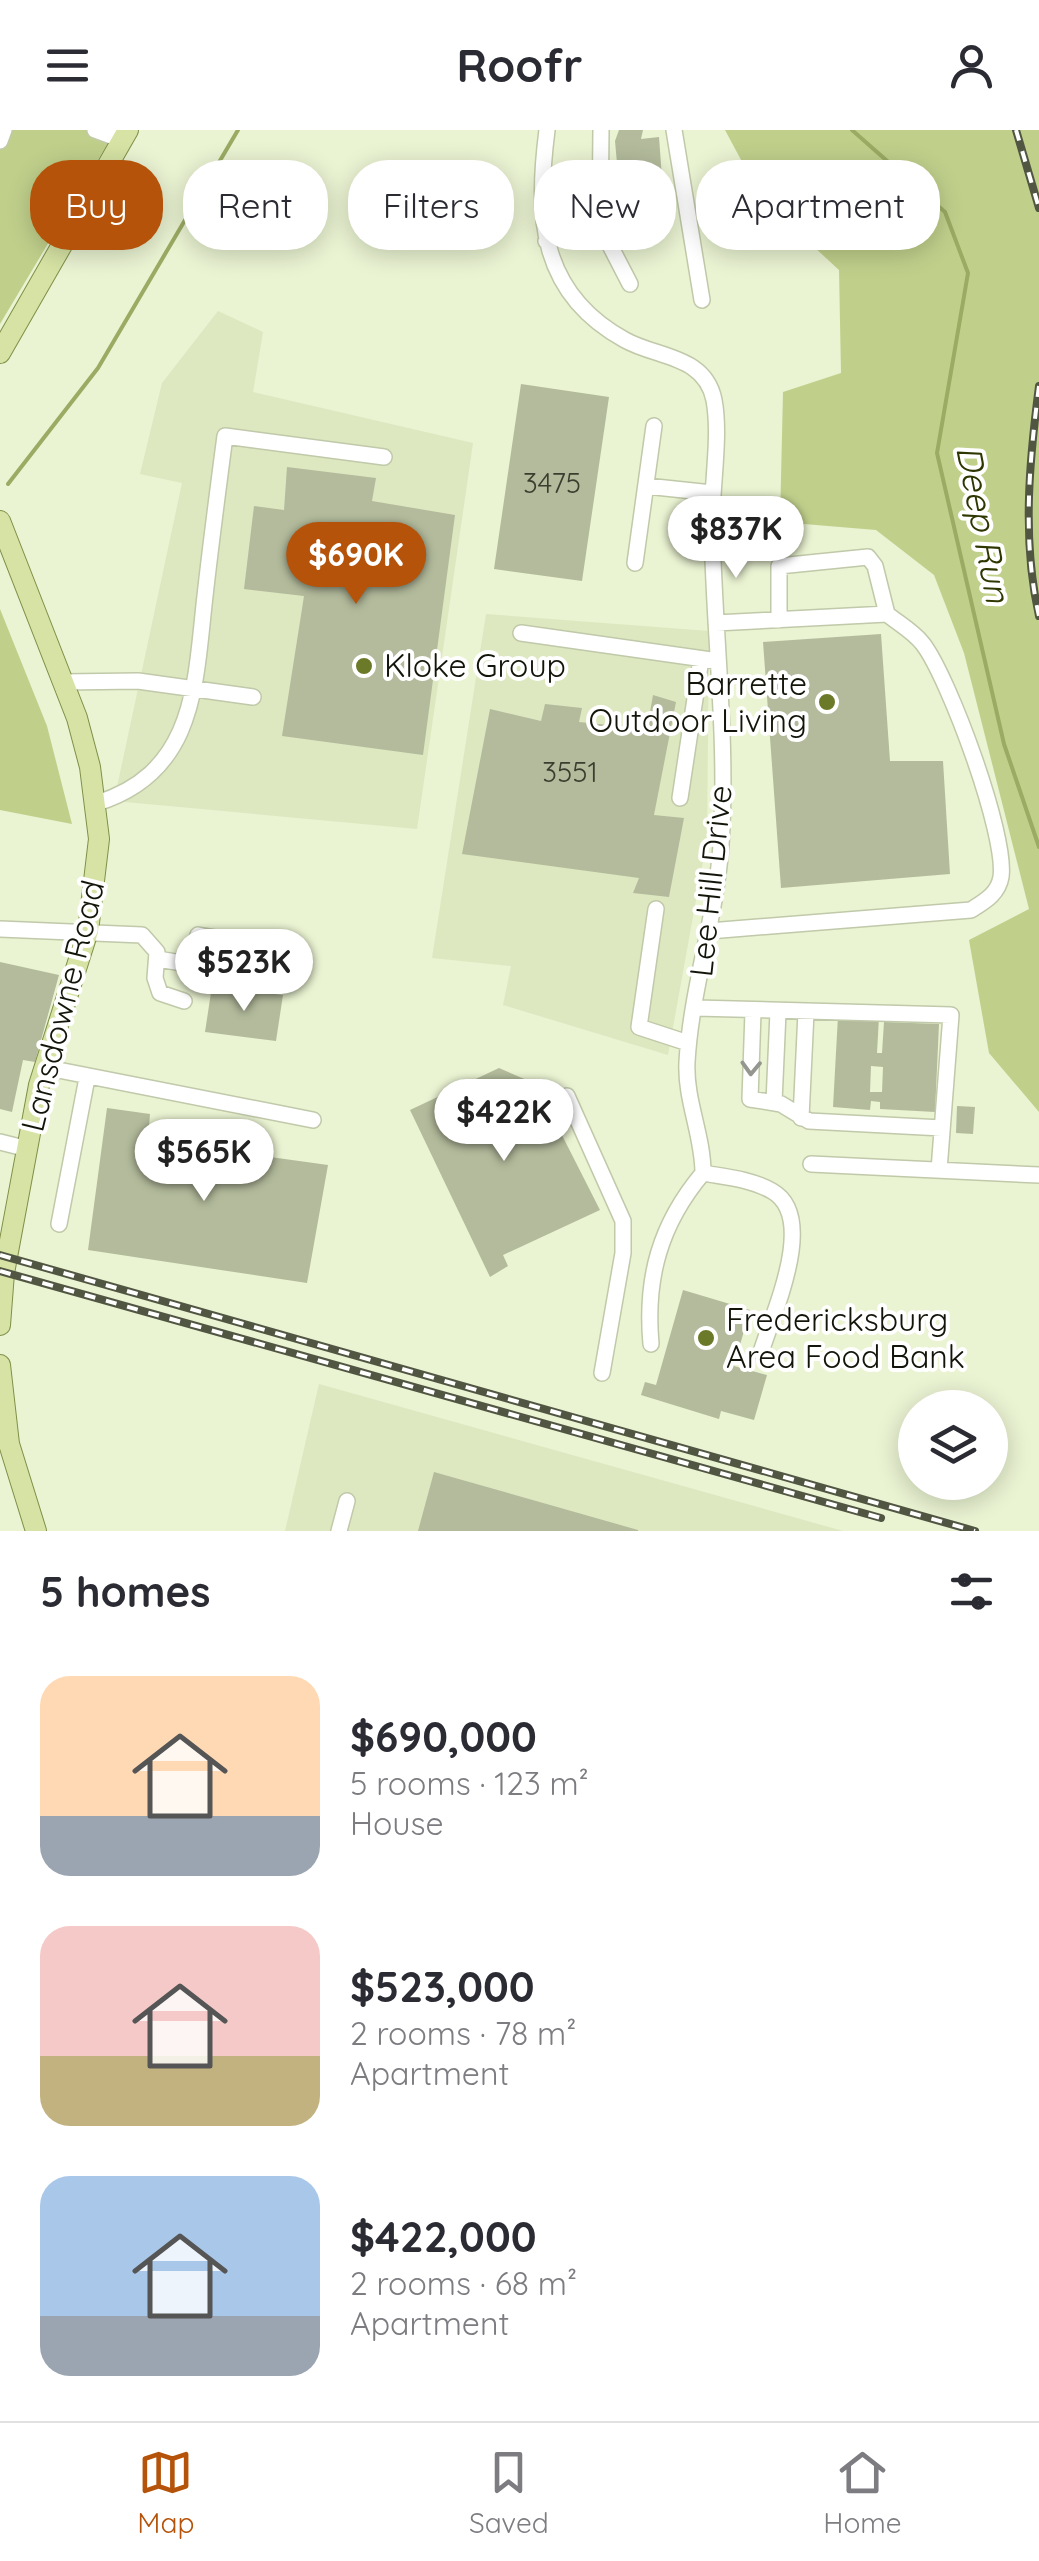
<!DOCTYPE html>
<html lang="en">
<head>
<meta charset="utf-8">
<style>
  body { margin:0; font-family:Quicksand,sans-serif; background:#f2f2f3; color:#2b2b33; height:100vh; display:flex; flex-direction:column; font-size:38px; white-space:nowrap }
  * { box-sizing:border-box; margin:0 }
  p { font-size:32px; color:#7c7c81 }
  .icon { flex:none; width:55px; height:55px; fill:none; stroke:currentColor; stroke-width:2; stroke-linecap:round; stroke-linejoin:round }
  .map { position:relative; height:1401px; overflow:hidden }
  .drawer { display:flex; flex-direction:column; background:#fff; flex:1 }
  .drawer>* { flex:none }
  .guide { position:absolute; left:30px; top:30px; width:980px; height:90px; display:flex; gap:20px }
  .tools { position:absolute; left:898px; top:1260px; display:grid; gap:20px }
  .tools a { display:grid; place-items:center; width:110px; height:110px; border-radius:50%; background:#fff; box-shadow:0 5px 25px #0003; font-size:50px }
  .price { position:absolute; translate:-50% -85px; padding:0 22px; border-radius:35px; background:#fff; color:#222; font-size:32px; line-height:65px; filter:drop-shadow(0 2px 5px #0008) }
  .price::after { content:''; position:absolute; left:50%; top:60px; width:30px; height:22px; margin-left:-15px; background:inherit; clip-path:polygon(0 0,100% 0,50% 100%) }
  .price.current { background:#b45309; color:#fff }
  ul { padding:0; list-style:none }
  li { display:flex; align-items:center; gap:30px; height:250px; padding:0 40px }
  li span { display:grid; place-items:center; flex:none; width:280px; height:200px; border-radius:30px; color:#555 }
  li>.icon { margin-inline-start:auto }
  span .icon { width:120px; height:120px; fill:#fffc; stroke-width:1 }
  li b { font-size:42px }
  h2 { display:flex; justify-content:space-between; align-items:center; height:120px; padding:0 40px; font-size:42px }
  .pill { padding:0 35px; border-radius:40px; background:#fff; box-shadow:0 5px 25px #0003; font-size:35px; line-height:90px }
  .pill.current { background:#b45309; color:#fff }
  header { display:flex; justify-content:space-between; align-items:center; height:130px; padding:0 40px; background:#fff; font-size:45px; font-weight:700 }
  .tabs { display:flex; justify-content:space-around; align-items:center; height:140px; border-top:2px solid #e1e1e2; background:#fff; font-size:28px; color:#7c7c81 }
  .tabs a { display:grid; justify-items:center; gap:5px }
  .tabs .current { color:#b45309 }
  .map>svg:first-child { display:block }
  .built { fill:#dde8c0 }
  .green { fill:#c0d08b }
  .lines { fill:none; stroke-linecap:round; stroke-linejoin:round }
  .stream { stroke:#9bab63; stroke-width:4 }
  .building { fill:#b3bb9c; fill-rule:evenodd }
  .minor-casing { stroke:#c0c9a9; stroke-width:18 }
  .major-casing { stroke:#7f8f47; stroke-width:22 }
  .minor { stroke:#fff; stroke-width:15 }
  .major { stroke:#d6e3a4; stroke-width:20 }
  .rail-casing { stroke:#515643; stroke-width:8 }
  .rail { stroke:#fff; stroke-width:4; stroke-dasharray:11; stroke-linecap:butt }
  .oneway { stroke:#949690 }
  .poi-dot { fill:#6b7a28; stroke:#fff; stroke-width:4 }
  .labels { text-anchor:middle; stroke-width:8; stroke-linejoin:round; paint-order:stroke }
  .number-label { font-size:28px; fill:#3a3e2e }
  .poi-label { font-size:32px; fill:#121509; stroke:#fff; text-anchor:start }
  .street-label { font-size:32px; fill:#121509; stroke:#fff }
  .water-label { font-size:35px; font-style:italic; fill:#2e3700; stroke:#fff }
</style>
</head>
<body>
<header><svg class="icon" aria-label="menu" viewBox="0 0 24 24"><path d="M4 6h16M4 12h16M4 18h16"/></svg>Roofr<svg class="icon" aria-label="person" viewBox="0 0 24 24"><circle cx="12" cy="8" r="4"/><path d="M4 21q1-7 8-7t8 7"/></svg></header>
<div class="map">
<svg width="1039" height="1401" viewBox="0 0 1039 1401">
  <rect width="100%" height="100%" fill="#eaf3d2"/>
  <path class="built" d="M218 181 263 202 253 262 473 313 417 699 114 671 182 353 140 344 162 253Z
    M486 484 709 501 707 709 668 925 503 875 511 836 432 828Z
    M319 1254 843 1401H285Z"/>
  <path class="green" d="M0 0H87L108 13 0 194Z
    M725 0H1039V982L989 923 969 810 1029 779 964 523 934 445 876 400 780 392 783 262 841 243 839 140 762 69Z
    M0 479 47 596 72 694 0 680Z"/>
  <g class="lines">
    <path class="stream" d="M852 0 945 82 968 143 937 323 1004 614 1039 717
      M8 354 98 238 238 0"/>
  </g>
  <path class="building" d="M619 0H643L641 9 659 7 664 75 621 78 615 11Z
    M521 254 609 267 582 451 494 439Z
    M287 337 376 348 372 371 455 385 423 625 282 606 304 466 244 459 254 376 284 380Z
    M881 504 890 631H943L950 744 781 758 763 512Z
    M653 565 676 572 654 685 684 688 669 767 633 763 639 748 462 724 490 579 541 591 545 574 582 578 579 592 647 599Z
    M0 832 59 845 35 932 23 930 12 982 0 979Z
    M212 856 283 865 276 911 205 902Z
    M838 886 879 887 877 923H882L884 892 939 894 935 982 880 979V972L871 971 870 980 833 977ZM871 936 883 937 882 962H870Z
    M499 938 536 954 600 1080 503 1125 508 1136 490 1147 410 980Z
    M957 976 975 977 973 1004 956 1003Z
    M107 978 150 984 148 1010 328 1035 307 1153 88 1120Z
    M683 1160 750 1180 734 1236 767 1245 754 1290 721 1281 719 1289 641 1265 645 1252 656 1255Z
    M434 1342 638 1400V1401H418Z"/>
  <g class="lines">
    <defs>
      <path id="minor" d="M95 0 122 10
        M547 0C536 86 539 163 625 210 657 228 705 225 714 270 721 307 711 359 712 398 714 504 728 610 721 715 716 788 691 860 687 932 685 970 703 1005 703 1043 726 1047 751 1049 772 1061 818 1087 773 1183 761 1222
        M674 0 702 170
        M0 11 4 0
        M600 96 630 154
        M546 111 600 96 601 0
        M646 356 712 363
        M635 433 654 296
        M779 490V436L868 427 875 436 887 484
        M521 503 718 531
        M64 552 138 551 253 567
        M680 668 701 529
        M97 673C197 642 195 552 205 466 211 412 218 359 225 306L384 327
        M656 779 639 897 688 913
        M0 799 142 805 157 822 155 848 160 863 184 871
        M709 801 971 780C985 771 998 764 1001 747 1007 705 949 548 923 514 914 502 898 493 887 484L716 493
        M158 829 229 841
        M191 834 198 805C231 812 265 811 297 822
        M696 878 951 885 939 1040
        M753 882 750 969 781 974 809 991 942 998
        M43 937 313 990
        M567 966 623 1091V1123L602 1243
        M774 972 778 882
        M801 988 806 882
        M0 1012 28 1019
        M811 1034 1039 1045
        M59 1094 87 948
        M651 1214C645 1148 660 1094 703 1043
        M339 1401 347 1371"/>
      <path id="major" d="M0 223 128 0
        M0 391 77 588 90 637 99 709 88 801 39 955 4 1143 0 1195
        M0 1235 9 1314 36 1401"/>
    </defs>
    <use href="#minor" class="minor-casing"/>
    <use href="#major" class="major-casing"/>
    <use href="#minor" class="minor"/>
    <use href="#major" class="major"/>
    <defs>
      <path id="rail" d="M1016 0 1039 78
        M1039 256C1029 333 1022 411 1039 486
        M0 1125 975 1401
        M0 1141 881 1388"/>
    </defs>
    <use href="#rail" class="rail-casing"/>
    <use href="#rail" class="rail"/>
  </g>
  <defs><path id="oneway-chevron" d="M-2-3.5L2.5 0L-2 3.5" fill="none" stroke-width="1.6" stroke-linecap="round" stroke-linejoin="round" transform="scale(2.5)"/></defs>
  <use class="oneway" href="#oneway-chevron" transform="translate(751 938) rotate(92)"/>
  <g class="poi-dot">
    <circle cx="364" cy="536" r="10"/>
    <circle cx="827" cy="572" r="10"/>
    <circle cx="706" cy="1208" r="10"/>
  </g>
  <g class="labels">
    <g class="number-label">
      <text x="552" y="363">3475</text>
      <text x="570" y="652">3551</text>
    </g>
    <g class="poi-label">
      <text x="384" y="547">Kloke Group</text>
      <text x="807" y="565" text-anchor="end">Barrette<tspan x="807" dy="37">Outdoor Living</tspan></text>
      <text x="726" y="1201">Fredericksburg<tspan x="726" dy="37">Area Food Bank</tspan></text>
    </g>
    <g class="street-label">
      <text transform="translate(711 751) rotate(-84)" y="11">Lee Hill Drive</text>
      <text transform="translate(63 876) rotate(-76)" y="11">Lansdowne Road</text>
    </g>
    <g class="water-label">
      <text transform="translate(983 394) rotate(79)" y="12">Deep Run</text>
    </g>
  </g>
</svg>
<div class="tools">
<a><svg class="icon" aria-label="layers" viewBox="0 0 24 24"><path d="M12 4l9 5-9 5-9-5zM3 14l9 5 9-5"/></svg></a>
</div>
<b class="price" style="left:736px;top:451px">$837K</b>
<b class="price current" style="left:356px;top:477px">$690K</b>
<b class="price" style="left:244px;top:884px">$523K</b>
<b class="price" style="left:504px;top:1034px">$422K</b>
<b class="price" style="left:204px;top:1074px">$565K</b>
<div class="guide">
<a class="pill current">Buy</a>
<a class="pill">Rent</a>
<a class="pill">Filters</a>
<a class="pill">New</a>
<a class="pill">Apartment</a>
</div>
</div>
<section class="drawer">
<h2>5 homes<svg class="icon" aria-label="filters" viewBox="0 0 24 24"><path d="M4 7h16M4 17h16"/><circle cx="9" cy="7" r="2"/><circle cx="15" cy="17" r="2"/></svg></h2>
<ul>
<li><span style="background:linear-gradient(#ffd9b3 70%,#9aa5b1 0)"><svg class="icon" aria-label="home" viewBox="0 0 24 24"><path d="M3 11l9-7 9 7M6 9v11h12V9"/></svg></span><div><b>$690,000</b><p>5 rooms · 123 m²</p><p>House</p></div></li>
<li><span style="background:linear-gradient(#f6c9c9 65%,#c2b280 0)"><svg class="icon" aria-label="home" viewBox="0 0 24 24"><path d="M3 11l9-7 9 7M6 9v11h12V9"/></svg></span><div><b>$523,000</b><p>2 rooms · 78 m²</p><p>Apartment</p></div></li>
<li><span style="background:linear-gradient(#a9c7e8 70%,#9aa5b1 0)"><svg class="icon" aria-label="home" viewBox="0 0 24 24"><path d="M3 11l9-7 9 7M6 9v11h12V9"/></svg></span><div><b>$422,000</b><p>2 rooms · 68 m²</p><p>Apartment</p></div></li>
</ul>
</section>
<nav class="tabs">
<a class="current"><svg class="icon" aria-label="map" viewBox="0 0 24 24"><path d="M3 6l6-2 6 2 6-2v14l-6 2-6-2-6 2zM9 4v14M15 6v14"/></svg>Map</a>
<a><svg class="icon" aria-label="saved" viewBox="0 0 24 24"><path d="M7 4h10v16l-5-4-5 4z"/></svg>Saved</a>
<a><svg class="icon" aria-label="home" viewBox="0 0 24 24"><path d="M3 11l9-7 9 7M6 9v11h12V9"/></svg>Home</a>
</nav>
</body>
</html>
